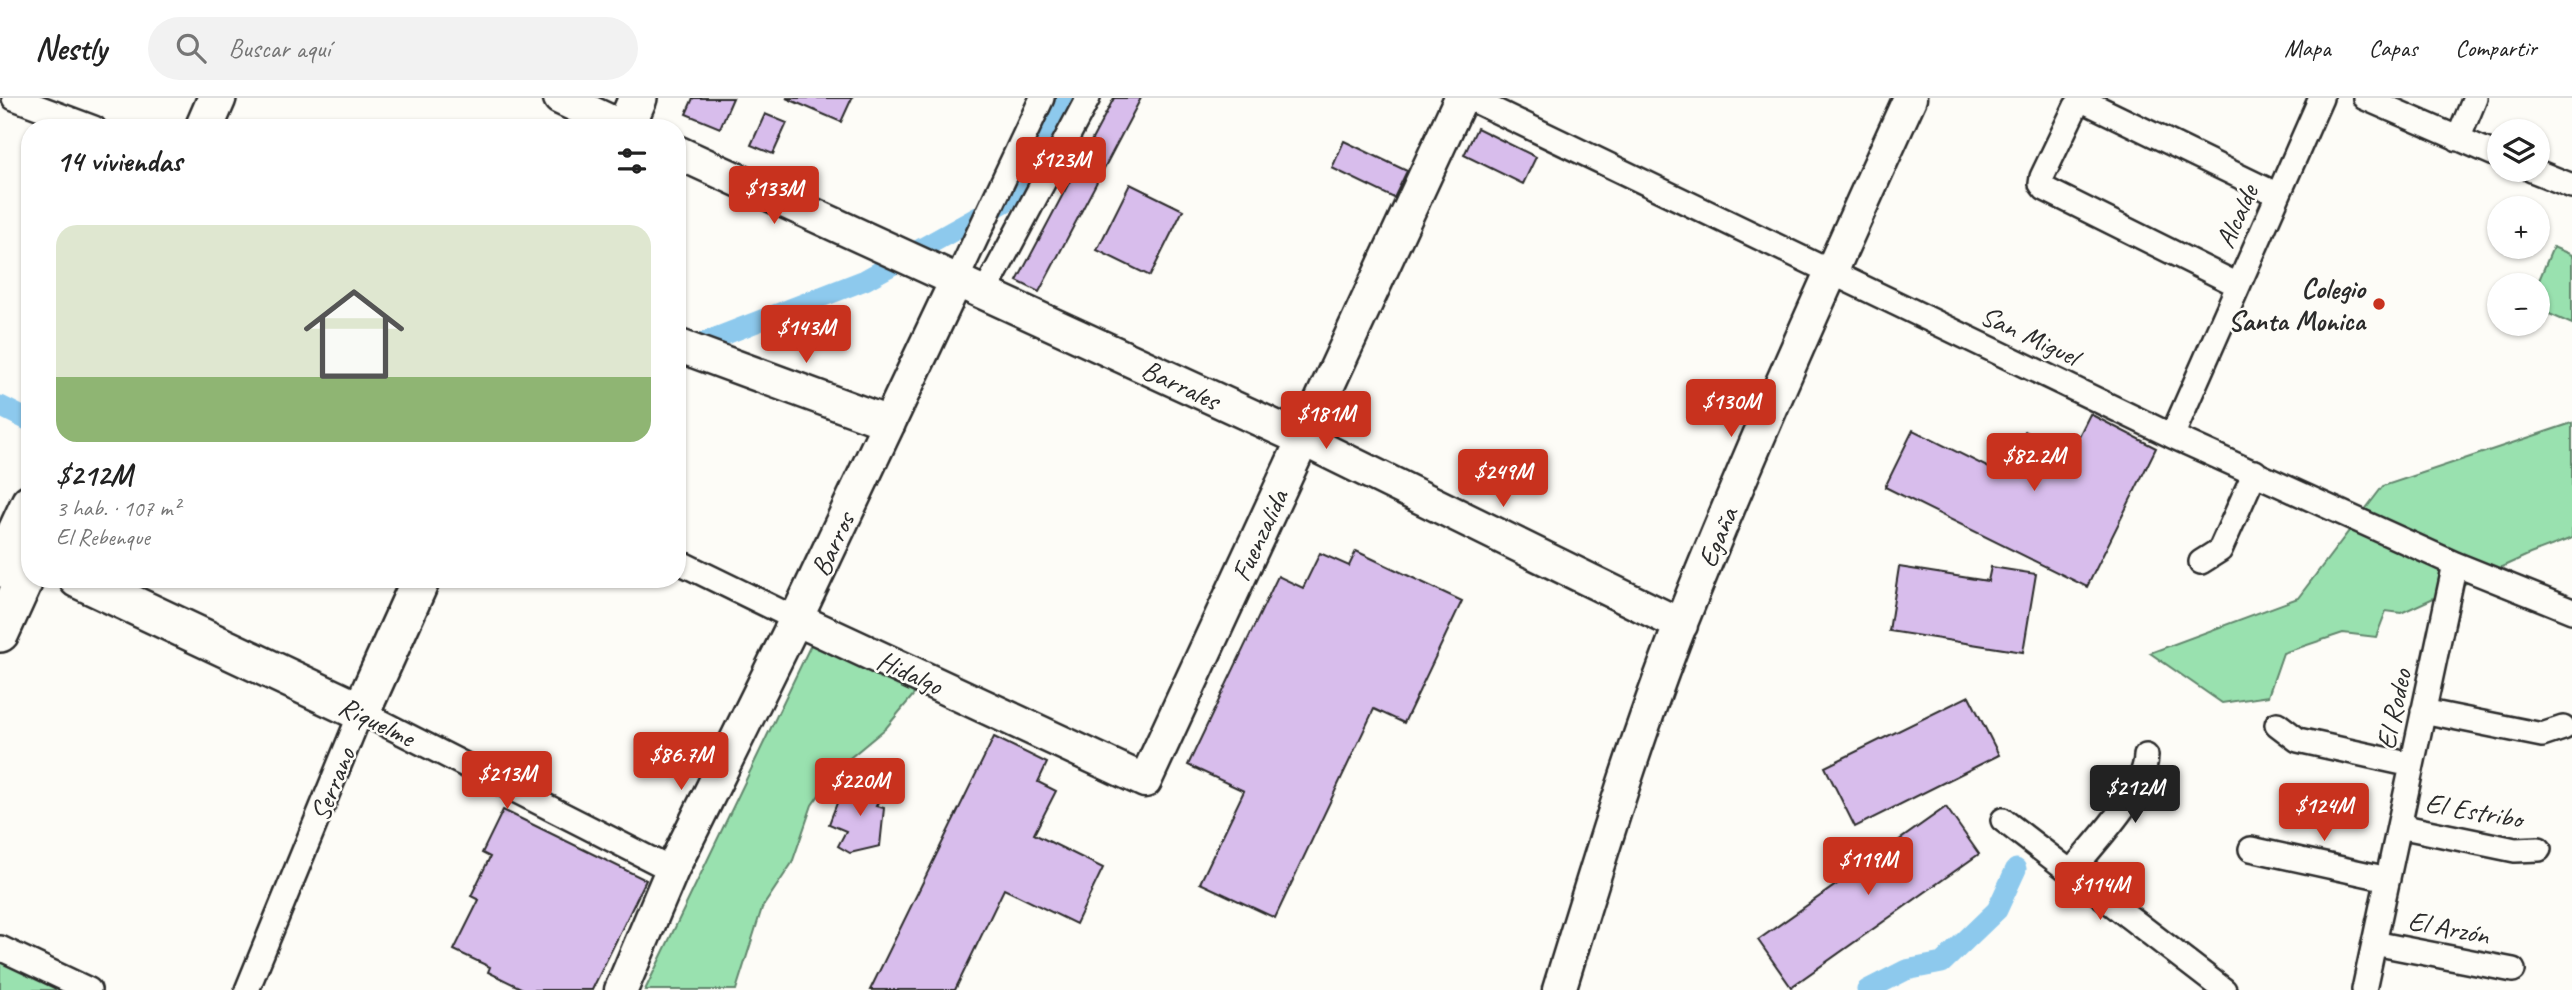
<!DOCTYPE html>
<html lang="es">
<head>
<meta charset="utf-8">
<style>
  body { margin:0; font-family:Caveat,sans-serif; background:#f2f2f2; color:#222; height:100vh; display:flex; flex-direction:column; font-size:26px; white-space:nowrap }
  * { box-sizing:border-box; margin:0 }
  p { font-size:23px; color:#767676 }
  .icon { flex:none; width:38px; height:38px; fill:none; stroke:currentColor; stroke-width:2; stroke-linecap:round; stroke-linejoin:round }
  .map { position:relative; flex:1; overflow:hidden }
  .details { position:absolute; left:21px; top:21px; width:665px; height:469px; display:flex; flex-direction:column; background:#fff; border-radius:28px; box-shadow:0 2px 5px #0004 }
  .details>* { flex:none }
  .buttons { position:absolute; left:2487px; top:21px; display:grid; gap:14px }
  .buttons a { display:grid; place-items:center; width:63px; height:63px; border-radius:50%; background:#fff; box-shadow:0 2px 5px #0004; font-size:35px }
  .price { position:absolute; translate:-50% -60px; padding:0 16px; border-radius:7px; background:#c8321e; color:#fff; font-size:23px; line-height:46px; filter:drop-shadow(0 2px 4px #0008) }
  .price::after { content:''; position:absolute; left:50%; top:42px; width:21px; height:16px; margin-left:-10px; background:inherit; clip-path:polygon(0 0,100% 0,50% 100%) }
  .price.current { background:#222; color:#fff }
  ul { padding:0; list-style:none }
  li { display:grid; align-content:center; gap:14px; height:371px; padding:0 35px }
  li span { display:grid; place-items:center; height:217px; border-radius:21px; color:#555 }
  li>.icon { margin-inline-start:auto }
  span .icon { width:126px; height:126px; fill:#fffc; stroke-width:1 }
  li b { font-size:30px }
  h2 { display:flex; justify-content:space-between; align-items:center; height:84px; padding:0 35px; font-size:30px }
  header { display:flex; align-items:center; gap:42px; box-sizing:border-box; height:98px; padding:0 35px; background:#fff; border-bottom:2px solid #e0e0e0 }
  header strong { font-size:33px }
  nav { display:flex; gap:38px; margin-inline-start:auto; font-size:24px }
  .search { width:490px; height:63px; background:#f2f2f2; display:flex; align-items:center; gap:18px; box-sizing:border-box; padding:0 24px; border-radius:38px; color:#767676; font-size:26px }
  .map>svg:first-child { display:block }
  .green { fill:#99e1af; stroke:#62866d; stroke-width:2 }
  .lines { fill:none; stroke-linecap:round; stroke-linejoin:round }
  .canal { stroke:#8dc9ed; stroke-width:21 }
  .building { fill:#d8bdec; stroke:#2b2b2b; stroke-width:2 }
  .street-casing { stroke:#2b2b2b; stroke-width:28 }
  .secondary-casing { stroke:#2b2b2b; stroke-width:37 }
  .primary-casing { stroke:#2b2b2b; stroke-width:42 }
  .street { stroke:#fdfcf7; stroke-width:23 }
  .secondary { stroke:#fdfcf7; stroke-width:32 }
  .primary { stroke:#fdfcf7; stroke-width:37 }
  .poi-dot { fill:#c8321e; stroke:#fdfcf7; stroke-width:2.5 }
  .labels { text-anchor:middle; stroke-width:5; stroke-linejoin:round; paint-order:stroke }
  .street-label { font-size:28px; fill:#2b2b2b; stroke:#fdfcf7 }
  .poi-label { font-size:28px; font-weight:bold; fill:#2b2b2b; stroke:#fdfcf7; text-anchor:end }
</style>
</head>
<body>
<header>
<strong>Nestly</strong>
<div class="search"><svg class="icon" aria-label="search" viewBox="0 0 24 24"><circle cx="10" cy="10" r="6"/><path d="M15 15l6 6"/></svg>Buscar aquí</div>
<nav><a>Mapa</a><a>Capas</a><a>Compartir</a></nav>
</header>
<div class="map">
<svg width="2572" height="892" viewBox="0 0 2572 892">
  <rect width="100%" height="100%" fill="#fdfcf7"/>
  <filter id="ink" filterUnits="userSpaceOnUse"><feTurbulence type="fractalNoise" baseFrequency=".0143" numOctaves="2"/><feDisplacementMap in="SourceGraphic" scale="14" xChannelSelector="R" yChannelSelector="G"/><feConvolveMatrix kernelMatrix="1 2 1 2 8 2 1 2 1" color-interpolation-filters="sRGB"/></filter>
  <g filter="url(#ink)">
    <path class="green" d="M2553 149 2572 157V226L2538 211 2537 187Z
      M2572 325V440L2530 456 2401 515 2386 513 2376 539 2343 535 2283 555 2268 598 2222 605 2150 555 2298 500 2383 388Z
      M817 534 925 583 886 630 839 669 812 707 792 765 762 810 736 892H645Z
      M0 863 63 892H0Z"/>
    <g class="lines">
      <path class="canal" d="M682 253 865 182 1005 104 1037 63 1066 0
        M0 308 30 323
        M1867 892 1906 872 1942 865 1997 812 2016 771"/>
    </g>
    <path class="building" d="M693 0H733L720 30 686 16Z
      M786 0H852L841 24Z
      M1114 0H1141L1039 194 1017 183Z
      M765 16 787 25 773 56 751 47Z
      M1477 30 1536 59 1523 86 1464 57Z
      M1344 43 1407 73 1394 100 1332 70Z
      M1130 86 1183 112 1150 178 1097 152Z
      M2090 316 2156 350 2087 489 1885 389 1913 332 2003 377 2025 333 2070 356Z
      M1356 453 1462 503 1404 625 1374 611 1275 820 1200 785 1244 693 1188 667 1278 478 1303 490 1320 455 1349 468Z
      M1899 469 1988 483 1991 469 2036 476 2023 554 1889 533Z
      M1969 598 1999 657 1855 729 1825 669Z
      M994 639 1047 665 1038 684 1056 693 1034 736 1103 770 1076 826 1004 791 955 892H870Z
      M867 681 886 688 876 708 884 710 880 748 850 755 838 748 846 733 829 726 842 692 860 699Z
      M1946 709 1979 756 1791 889 1758 842Z
      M503 712 646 782 592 892H525L488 874 490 869 454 852 479 802 471 798 490 759 482 755Z"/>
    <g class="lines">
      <defs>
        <path id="street" d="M14 0 94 30
          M1469 0 2172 338 2455 466 2572 513
          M2365 0 2499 58
          M2458 41 2475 0
          M2532 72 2572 88
          M956 183 1042 0
          M2238 187 2045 91 2041 86 2042 79 2076 8 2084 3 2278 97
          M984 196 1088 0
          M2172 338 2321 0
          M677 463 796 521
          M2201 464 2220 452 2255 374
          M2423 613 2542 637 2563 630
          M2277 626 2298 642 2412 667
          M2003 722 2224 892
          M2399 728 2515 752 2539 751
          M2251 751 2388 781
          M2071 774C2093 746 2145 694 2146 658
          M2374 845 2513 872
          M0 850 89 892
          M247 892 361 614 672 772
          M2364 892 2455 466"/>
        <path id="secondary" d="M560 0 624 30
          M677 54 1302 341 1681 527
          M677 247 889 325
          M796 521 1145 683 1461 0
          M621 892 672 772 796 521 956 183
          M1559 892C1597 769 1634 645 1681 525 1752 348 1831 173 1910 0"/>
        <path id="primary" d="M204 30 217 0
          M625 30 638 0
          M0 470 30 405
          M78 481 361 614 421 481
          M0 535 30 469"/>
      </defs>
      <use href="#street" class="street-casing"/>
      <use href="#secondary" class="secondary-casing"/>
      <use href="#primary" class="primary-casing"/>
      <use href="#street" class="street"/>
      <use href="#secondary" class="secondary"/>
      <use href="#primary" class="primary"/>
    </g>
  </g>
  <circle class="poi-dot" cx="2379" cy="206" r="7"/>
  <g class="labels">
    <g class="street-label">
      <text transform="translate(2236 118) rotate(-66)" y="10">Alcalde</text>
      <text transform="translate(2030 237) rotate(25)" y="10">San Miguel</text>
      <text transform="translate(1181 286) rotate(25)" y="10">Barrales</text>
      <text transform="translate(1259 437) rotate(-65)" y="10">Fuenzalida</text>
      <text transform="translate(1717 439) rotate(-67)" y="10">Egaña</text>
      <text transform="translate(832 446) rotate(-65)" y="10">Barros</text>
      <text transform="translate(910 574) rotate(25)" y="10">Hidalgo</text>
      <text transform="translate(2393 611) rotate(-78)" y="10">El Rodeo</text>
      <text transform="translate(377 623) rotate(26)" y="10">Riquelme</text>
      <text transform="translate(332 686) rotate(-68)" y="10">Serrano</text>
      <text transform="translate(2474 712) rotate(10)" y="10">El Estribo</text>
      <text transform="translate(2449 829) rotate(11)" y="10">El Arzón</text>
    </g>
    <g class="poi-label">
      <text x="2365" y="200">Colegio<tspan x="2365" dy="32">Santa Monica</tspan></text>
    </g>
  </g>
</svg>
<div class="buttons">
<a><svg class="icon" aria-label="layers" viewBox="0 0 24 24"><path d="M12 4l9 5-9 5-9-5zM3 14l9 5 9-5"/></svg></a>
<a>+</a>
<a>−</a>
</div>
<b class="price" style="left:1061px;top:99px">$123M</b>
<b class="price" style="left:774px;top:128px">$133M</b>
<b class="price" style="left:806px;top:267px">$143M</b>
<b class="price" style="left:1731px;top:341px">$130M</b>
<b class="price" style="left:1326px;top:353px">$181M</b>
<b class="price" style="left:2034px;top:395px">$82.2M</b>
<b class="price" style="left:1503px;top:411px">$249M</b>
<b class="price" style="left:681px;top:694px">$86.7M</b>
<b class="price" style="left:507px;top:713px">$213M</b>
<b class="price" style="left:860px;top:720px">$220M</b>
<b class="price current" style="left:2135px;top:727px">$212M</b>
<b class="price" style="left:2324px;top:745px">$124M</b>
<b class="price" style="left:1868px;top:799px">$119M</b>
<b class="price" style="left:2100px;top:824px">$114M</b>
<section class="details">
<h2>14 viviendas<svg class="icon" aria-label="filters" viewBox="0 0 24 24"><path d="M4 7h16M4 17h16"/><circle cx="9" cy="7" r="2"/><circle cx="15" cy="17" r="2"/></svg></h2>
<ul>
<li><span style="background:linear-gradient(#dfe7d0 70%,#8fb573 0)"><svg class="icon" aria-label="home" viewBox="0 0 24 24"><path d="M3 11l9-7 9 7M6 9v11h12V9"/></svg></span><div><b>$212M</b><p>3 hab. · 107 m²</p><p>El Rebenque</p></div></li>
</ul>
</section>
</div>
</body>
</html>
